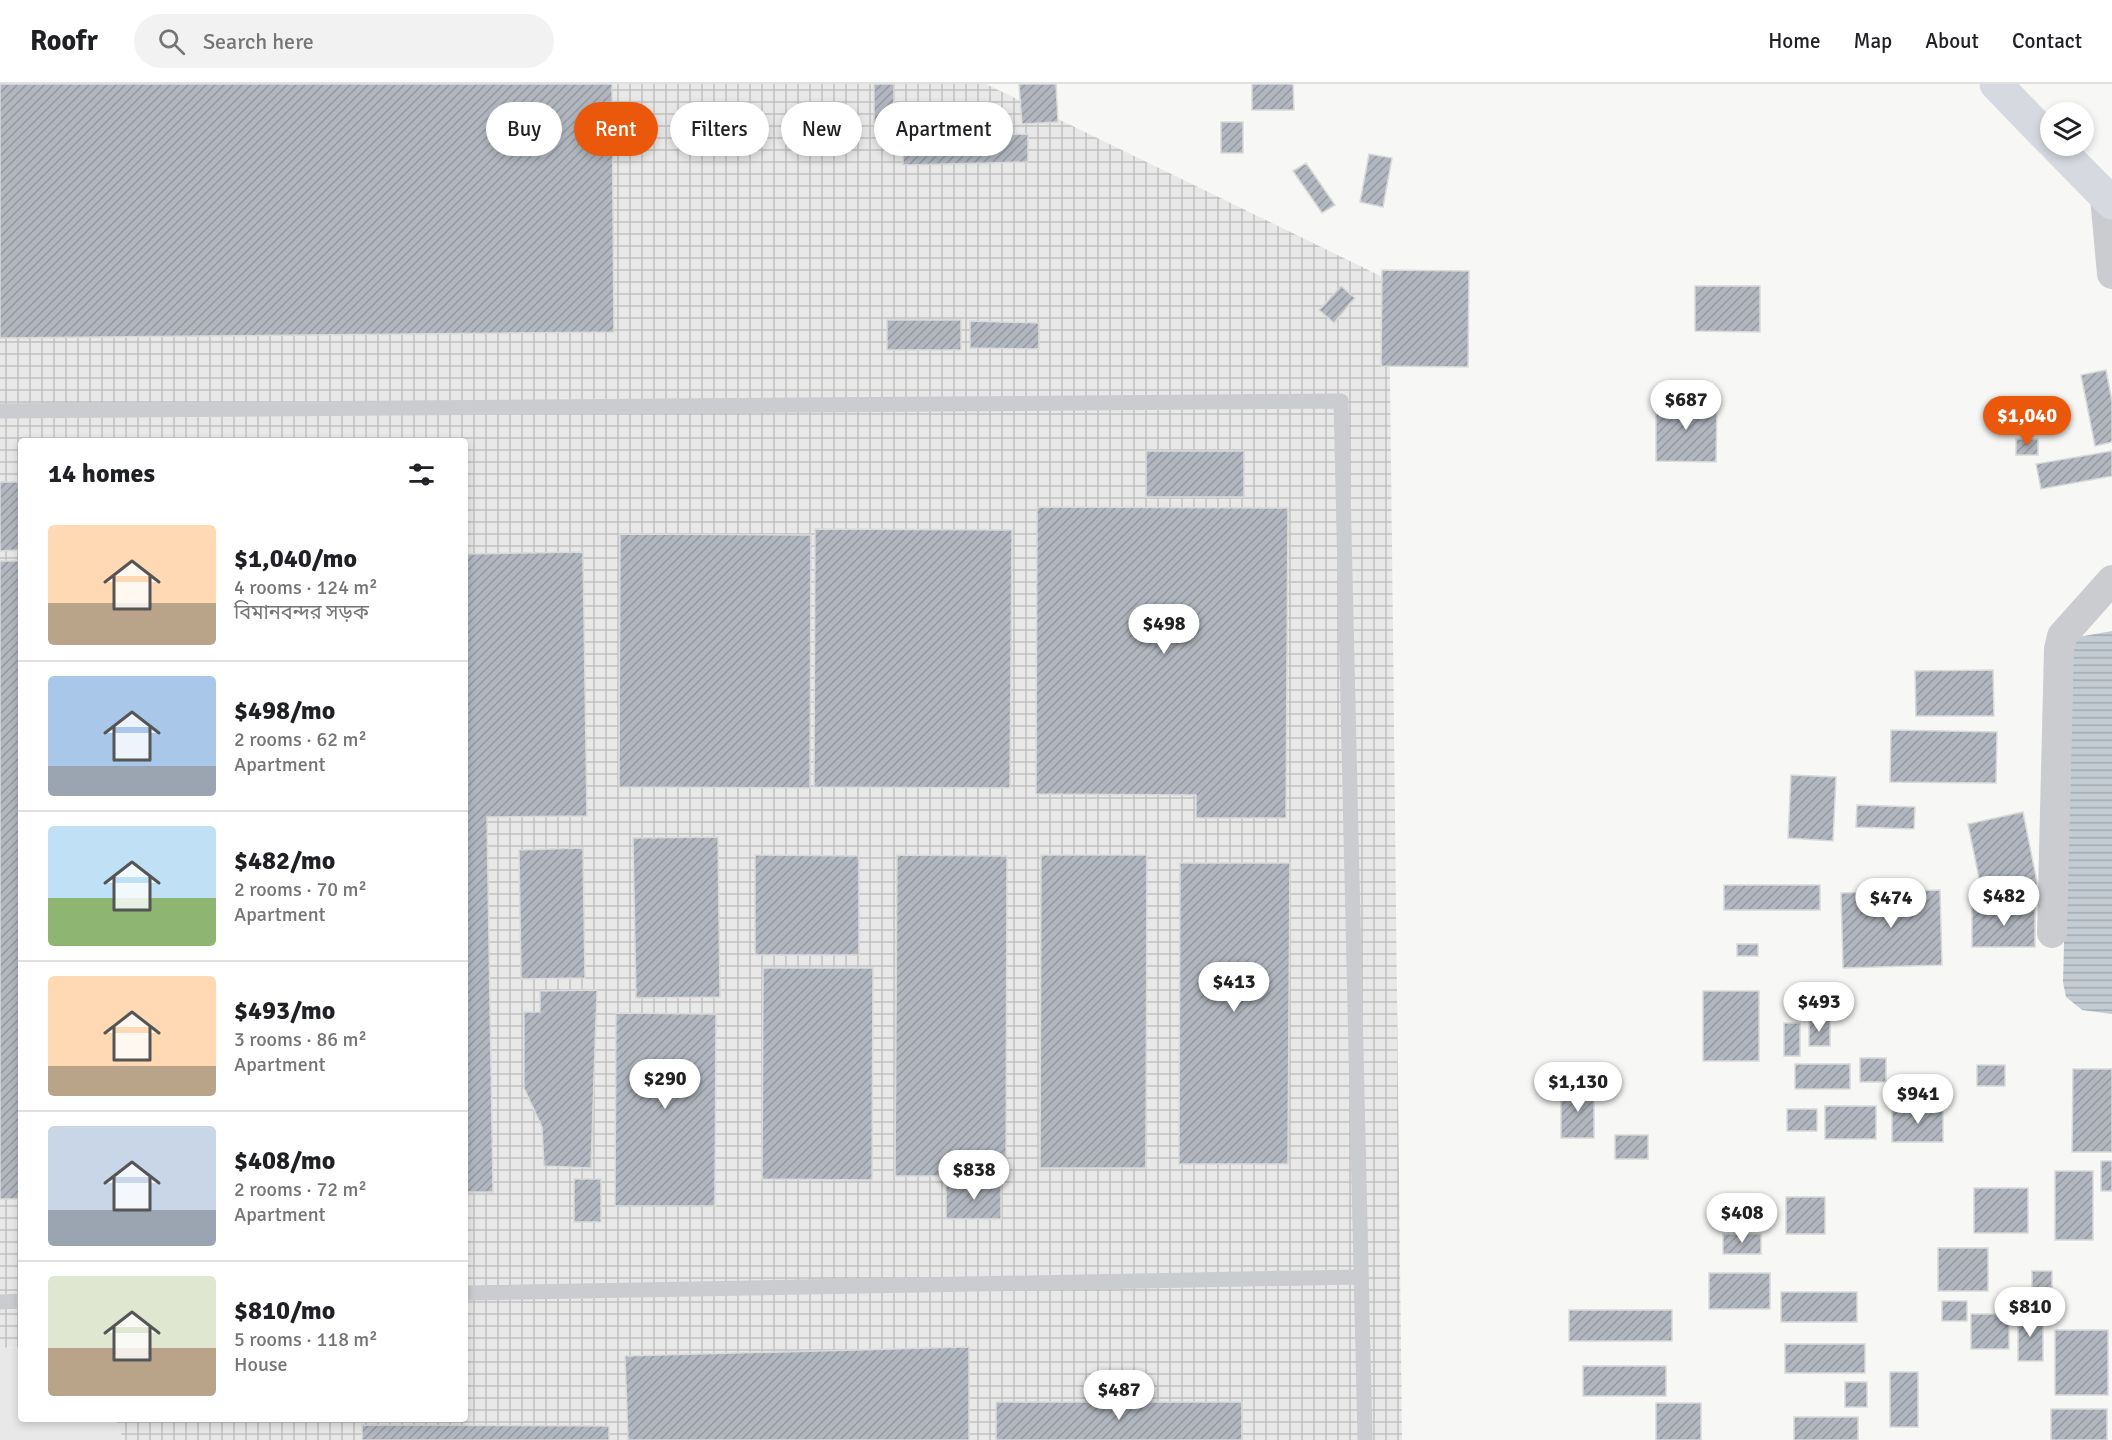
<!DOCTYPE html>
<html lang="en">
<head>
<meta charset="utf-8">
<style>
  body { margin:0; font-family:Signika,"Noto Sans Bengali",sans-serif; background:#f2f2f2; color:#202124; height:100vh; display:flex; flex-direction:column; font-size:22px; white-space:nowrap }
  * { box-sizing:border-box; margin:0 }
  p { font-size:20px; color:#757577 }
  .icon { flex:none; width:33px; height:33px; fill:none; stroke:currentColor; stroke-width:2; stroke-linecap:round; stroke-linejoin:round }
  .map { position:relative; flex:1; overflow:hidden }
  .details { position:absolute; left:18px; top:354px; width:450px; height:984px; display:flex; flex-direction:column; background:#fff; border-radius:6px; box-shadow:0 3px 9px #0003 }
  .details>* { flex:none }
  .banner { position:absolute; left:486px; top:18px; width:570px; height:54px; display:flex; gap:12px }
  .tools { position:absolute; left:2040px; top:18px; display:grid; gap:12px }
  .tools a { display:grid; place-items:center; width:54px; height:54px; border-radius:50%; background:#fff; box-shadow:0 3px 9px #0003; font-size:30px }
  .price { position:absolute; translate:-50% -51px; padding:0 14px; border-radius:21px; background:#fff; color:#222; font-size:20px; line-height:39px; filter:drop-shadow(0 2px 3px #0008) }
  .price::after { content:''; position:absolute; left:50%; top:36px; width:18px; height:14px; margin-left:-9px; background:inherit; clip-path:polygon(0 0,100% 0,50% 100%) }
  .price.on { background:#ea580c; color:#fff }
  ul { padding:0; list-style:none }
  li { display:flex; align-items:center; gap:18px; height:150px; padding:0 30px }
  li+li { border-top:2px solid #e0e0e0 }
  li span { display:grid; place-items:center; flex:none; width:168px; height:120px; border-radius:6px; color:#555 }
  li>.icon { margin-inline-start:auto }
  span .icon { width:72px; height:72px; fill:#fffc; stroke-width:1 }
  li b { font-size:26px }
  h2 { display:flex; justify-content:space-between; align-items:center; height:72px; padding:0 30px; font-size:26px }
  .pill { padding:0 21px; border-radius:27px; background:#fff; box-shadow:0 3px 9px #0003; font-size:21px; line-height:54px }
  .pill.on { background:#ea580c; color:#fff }
  header { display:flex; align-items:center; gap:36px; box-sizing:border-box; height:84px; padding:0 30px; background:#fff; border-bottom:2px solid #e0e0e0 }
  header strong { font-size:28px }
  nav { display:flex; gap:33px; margin-inline-start:auto; font-size:21px }
  .search { width:420px; height:54px; background:#f2f2f2; display:flex; align-items:center; gap:15px; box-sizing:border-box; padding:0 21px; border-radius:33px; color:#757577; font-size:22px }
  .map>svg:first-child { display:block }
  .built { fill:#e8e8e8 }
  .industrial { fill:url(#industrial-grid) }
  .water { fill:url(#water-rules) }
  .building { fill:url(#building-hatch); stroke:#d9d9d7; stroke-width:1.5 }
  .lines { fill:none; stroke-linecap:round; stroke-linejoin:round }
  .service { stroke:#caccd0; stroke-width:15 }
  .minor { stroke:#caccd0; stroke-width:30 }
  .secondary { stroke:#d6d9df; stroke-width:33 }
</style>
</head>
<body>
<header>
<strong>Roofr</strong>
<div class="search"><svg class="icon" aria-label="search" viewBox="0 0 24 24"><circle cx="10" cy="10" r="6"/><path d="M15 15l6 6"/></svg>Search here</div>
<nav><a>Home</a><a>Map</a><a>About</a><a>Contact</a></nav>
</header>
<div class="map">
<svg width="2112" height="1356" viewBox="0 0 2112 1356">
  <defs>
    <pattern id="industrial-grid" width="8" height="8" patternUnits="userSpaceOnUse" patternTransform="scale(1.5)"><rect width="8" height="8" fill="#e8e8e8"/><path d="M0 4h8M4 0v8" fill="none" stroke="#c0c0c2"/></pattern>
    <pattern id="water-rules" width="6" height="5" patternUnits="userSpaceOnUse" patternTransform="scale(1.5)"><rect width="6" height="5" fill="#c3ccd2"/><path d="M0 2.5h6" fill="none" stroke="#a2aab0"/></pattern>
    <pattern id="building-hatch" width="6" height="6" patternUnits="userSpaceOnUse" patternTransform="scale(1.5)"><rect width="6" height="6" fill="#b2b7bf"/><path d="M-1 1l2-2M0 6l6-6M5 7l2-2" fill="none" stroke="#9499a1"/></pattern>
  </defs>
  <rect width="100%" height="100%" fill="#f7f8f5"/>
  <path class="built" d="M21 1263V1335H116L123 1356H0V1264Z"/>
  <path class="industrial" d="M0 0H986L1389 196 1402 1356H123L116 1335H465V357H21V1263L0 1264Z"/>
  <path class="water" d="M2112 547V930L2082 926 2066 913 2063 898 2069 670 2067 555Z"/>
  <path class="building" d="M0 0H612L614 248 0 254Z
    M874 0H894V45H874Z
    M1019 0H1056L1058 38 1022 40Z
    M1252 0H1293L1294 26H1252Z
    M1221 38H1243V69H1221Z
    M1028 50V78L903 81V53Z
    M1369 70 1392 74 1383 123 1360 118Z
    M1306 79 1335 121 1322 129 1293 87Z
    M1382 186 1469 187 1468 283 1381 282Z
    M1341 202 1355 214 1334 239 1319 226Z
    M1695 202H1760V248L1695 247Z
    M887 236H961V266H887Z
    M970 237 1039 239V265L970 264Z
    M2106 286 2112 317V358L2095 362 2081 291Z
    M1656 317 1717 318 1716 378 1656 377Z
    M2016 355H2038V371H2016Z
    M1146 367H1244V413H1146Z
    M2112 367V392L2041 405 2036 380Z
    M0 398H21V466L0 467Z
    M1037 423 1288 424 1286 734H1196V711L1036 710Z
    M815 445 1012 446 1010 704 814 703Z
    M620 450 811 451 810 704 619 703Z
    M583 468 587 732 487 733 493 1108H465V470Z
    M0 477H21V1115H0Z
    M1993 586 1994 632H1916L1915 587Z
    M1891 646 1997 648 1996 699 1890 698Z
    M1791 691 1836 693 1833 757 1788 754Z
    M1857 721 1915 723 1914 745 1856 743Z
    M2023 728 2038 803 1983 814 1968 740Z
    M718 753 720 913 636 914 633 754Z
    M583 764 585 894 521 895 519 766Z
    M755 771 859 772V871H755Z
    M897 771 1007 772 1006 1092H895Z
    M1041 771H1147L1146 1084H1040Z
    M1180 779H1290L1288 1080H1179Z
    M1724 801H1820V826H1724Z
    M1940 806 1942 881 1843 884 1841 809Z
    M1972 823H2035V863H1972Z
    M1737 860H1758V872H1737Z
    M763 884H873L872 1096 762 1095Z
    M597 906 591 1084 544 1082 542 1043 524 1004V928H540V907Z
    M1703 907H1759V977H1703Z
    M1789 907H1829V928H1789Z
    M616 929 716 930 715 1122H615Z
    M1809 936H1830V962H1809Z
    M1784 939H1800V972H1784Z
    M1860 974H1886V998H1860Z
    M1795 980H1850V1005H1795Z
    M1977 981H2005V1002H1977Z
    M2073 985H2112V1068H2072Z
    M1561 1004H1594V1054H1561Z
    M1825 1022H1876V1055H1825Z
    M1892 1024H1943V1058H1892Z
    M1787 1025H1817V1047H1787Z
    M1615 1051H1648V1075H1615Z
    M2101 1077H2112V1107H2101Z
    M2055 1087H2093V1156H2055Z
    M574 1095H601V1138H574Z
    M946 1099H1001V1135H946Z
    M1974 1104H2028V1149H1974Z
    M1786 1113H1825V1150H1786Z
    M1723 1150H1761V1170H1723Z
    M1938 1164H1988V1207H1938Z
    M2032 1187H2052V1218H2032Z
    M1709 1189H1770V1225H1709Z
    M1781 1208H1857V1238H1781Z
    M1942 1217H1967V1237H1942Z
    M1569 1226H1672V1257H1569Z
    M1971 1230H2009V1265H1971Z
    M2018 1230H2043V1277H2018Z
    M2055 1246H2108V1311H2055Z
    M1785 1260H1865V1289H1785Z
    M969 1263V1356H628L625 1272Z
    M1583 1282H1666V1312H1583Z
    M1890 1288H1918V1343H1890Z
    M1845 1298H1867V1323H1845Z
    M996 1318H1242V1356H996Z
    M1656 1319H1701V1356H1656Z
    M2051 1325H2107V1356H2051Z
    M1794 1333H1858V1356H1794Z
    M362 1341 609 1342V1356H362Z"/>
  <g class="lines">
    <path class="service" d="M0 327 1341 317 1365 1356
      M465 1209 1361 1193
      M0 1218 21 1217"/>
    <path class="minor" d="M2105 113 2112 190
      M2052 849 2059 565 2062 552 2112 496"/>
    <path class="secondary" d="M1996 0 2050 56
      M2056 62 2112 119"/>
  </g>
</svg>
<div class="tools">
<a><svg class="icon" aria-label="layers" viewBox="0 0 24 24"><path d="M12 4l9 5-9 5-9-5zM3 14l9 5 9-5"/></svg></a>
</div>
<b class="price" style="left:1686px;top:347px">$687</b>
<b class="price on" style="left:2027px;top:363px">$1,040</b>
<b class="price" style="left:1164px;top:571px">$498</b>
<b class="price" style="left:2004px;top:843px">$482</b>
<b class="price" style="left:1891px;top:845px">$474</b>
<b class="price" style="left:1234px;top:929px">$413</b>
<b class="price" style="left:1819px;top:949px">$493</b>
<b class="price" style="left:665px;top:1026px">$290</b>
<b class="price" style="left:1578px;top:1029px">$1,130</b>
<b class="price" style="left:1918px;top:1041px">$941</b>
<b class="price" style="left:974px;top:1117px">$838</b>
<b class="price" style="left:1742px;top:1160px">$408</b>
<b class="price" style="left:2030px;top:1254px">$810</b>
<b class="price" style="left:1119px;top:1337px">$487</b>
<div class="banner">
<a class="pill">Buy</a>
<a class="pill on">Rent</a>
<a class="pill">Filters</a>
<a class="pill">New</a>
<a class="pill">Apartment</a>
</div>
<section class="details">
<h2>14 homes<svg class="icon" aria-label="filters" viewBox="0 0 24 24"><path d="M4 7h16M4 17h16"/><circle cx="9" cy="7" r="2"/><circle cx="15" cy="17" r="2"/></svg></h2>
<ul>
<li><span style="background:linear-gradient(#ffd9b3 65%,#b9a48a 0)"><svg class="icon" aria-label="home" viewBox="0 0 24 24"><path d="M3 11l9-7 9 7M6 9v11h12V9"/></svg></span><div><b>$1,040/mo</b><p>4 rooms · 124 m²</p><p>বিমানবন্দর সড়ক</p></div></li>
<li><span style="background:linear-gradient(#a9c7e8 75%,#9aa5b1 0)"><svg class="icon" aria-label="home" viewBox="0 0 24 24"><path d="M3 11l9-7 9 7M6 9v11h12V9"/></svg></span><div><b>$498/mo</b><p>2 rooms · 62 m²</p><p>Apartment</p></div></li>
<li><span style="background:linear-gradient(#bfe0f5 60%,#8fb573 0)"><svg class="icon" aria-label="home" viewBox="0 0 24 24"><path d="M3 11l9-7 9 7M6 9v11h12V9"/></svg></span><div><b>$482/mo</b><p>2 rooms · 70 m²</p><p>Apartment</p></div></li>
<li><span style="background:linear-gradient(#ffd9b3 75%,#b9a48a 0)"><svg class="icon" aria-label="home" viewBox="0 0 24 24"><path d="M3 11l9-7 9 7M6 9v11h12V9"/></svg></span><div><b>$493/mo</b><p>3 rooms · 86 m²</p><p>Apartment</p></div></li>
<li><span style="background:linear-gradient(#c9d6e8 70%,#9aa5b1 0)"><svg class="icon" aria-label="home" viewBox="0 0 24 24"><path d="M3 11l9-7 9 7M6 9v11h12V9"/></svg></span><div><b>$408/mo</b><p>2 rooms · 72 m²</p><p>Apartment</p></div></li>
<li><span style="background:linear-gradient(#dfe7d0 60%,#b9a48a 0)"><svg class="icon" aria-label="home" viewBox="0 0 24 24"><path d="M3 11l9-7 9 7M6 9v11h12V9"/></svg></span><div><b>$810/mo</b><p>5 rooms · 118 m²</p><p>House</p></div></li>
</ul>
</section>
</div>
</body>
</html>
